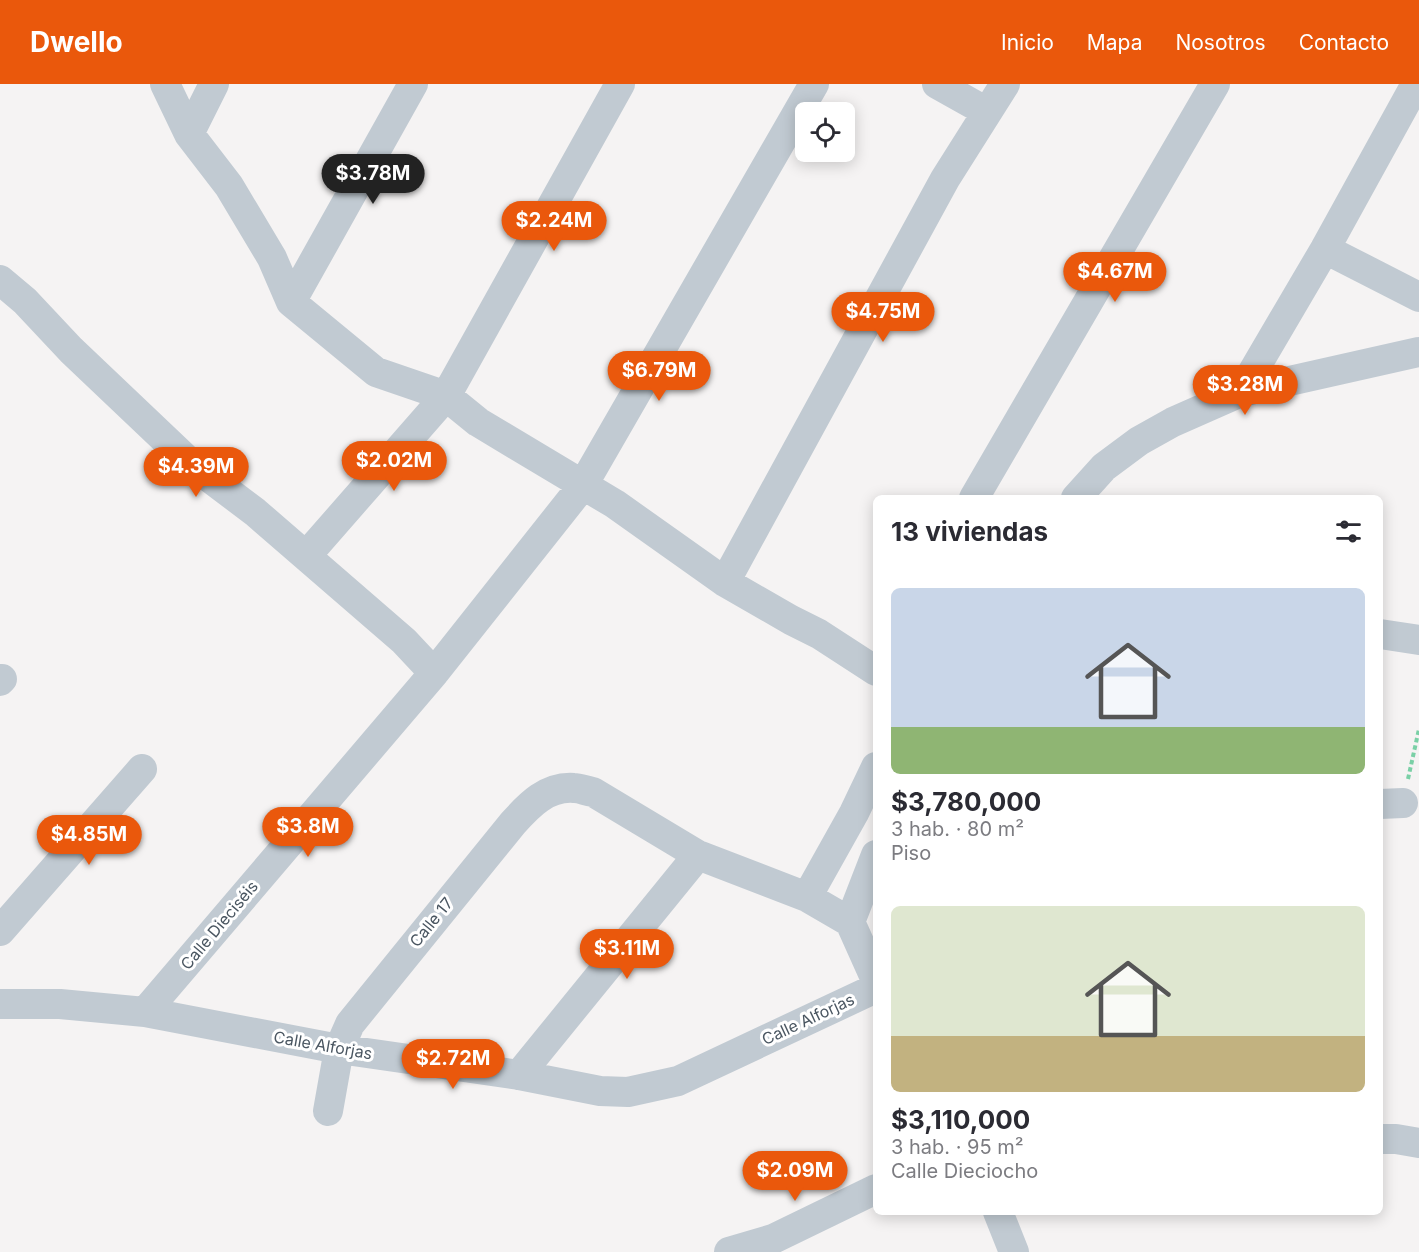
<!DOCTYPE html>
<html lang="es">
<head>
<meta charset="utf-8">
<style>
  body { margin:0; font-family:Inter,sans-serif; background:#f2f2f3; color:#2b2b33; height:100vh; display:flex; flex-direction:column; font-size:22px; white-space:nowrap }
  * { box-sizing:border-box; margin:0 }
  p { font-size:20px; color:#7c7c81 }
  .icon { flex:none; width:33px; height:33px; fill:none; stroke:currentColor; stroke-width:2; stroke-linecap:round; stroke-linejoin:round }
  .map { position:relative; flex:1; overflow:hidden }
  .details { position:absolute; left:873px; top:411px; width:510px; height:720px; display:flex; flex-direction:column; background:#fff; border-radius:9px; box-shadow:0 3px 15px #0003 }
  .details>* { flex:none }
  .fabs { position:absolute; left:795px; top:18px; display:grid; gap:12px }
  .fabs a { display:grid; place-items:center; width:60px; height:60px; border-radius:9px; background:#fff; box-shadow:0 3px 15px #0003; font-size:30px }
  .price { position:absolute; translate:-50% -51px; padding:0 14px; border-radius:21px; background:#ea580c; color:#fff; font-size:20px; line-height:39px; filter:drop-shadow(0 2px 3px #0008) }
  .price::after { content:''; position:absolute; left:50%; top:36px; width:18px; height:14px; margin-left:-9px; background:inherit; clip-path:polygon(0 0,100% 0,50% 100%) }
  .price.on { background:#222; color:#fff }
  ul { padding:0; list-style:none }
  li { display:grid; align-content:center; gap:12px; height:318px; padding:0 18px }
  li span { display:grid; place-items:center; height:186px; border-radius:9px; color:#555 }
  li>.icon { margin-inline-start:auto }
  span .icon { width:108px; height:108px; fill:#fffc; stroke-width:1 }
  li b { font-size:26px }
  h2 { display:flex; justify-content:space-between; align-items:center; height:72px; padding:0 18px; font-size:26px }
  header { display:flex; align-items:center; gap:36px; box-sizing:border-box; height:84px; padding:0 30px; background:#ea580c; color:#fff }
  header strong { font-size:28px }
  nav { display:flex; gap:33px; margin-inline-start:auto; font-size:21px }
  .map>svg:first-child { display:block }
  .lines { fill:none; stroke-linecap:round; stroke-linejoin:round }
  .path { stroke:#7ad0a6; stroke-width:4; stroke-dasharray:4.5 3; stroke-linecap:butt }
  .minor { stroke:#c1cad2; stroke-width:30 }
  .labels { text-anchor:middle; stroke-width:6; stroke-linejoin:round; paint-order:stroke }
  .street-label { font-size:16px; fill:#4a5661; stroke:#fff }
</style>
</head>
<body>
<header>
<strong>Dwello</strong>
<nav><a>Inicio</a><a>Mapa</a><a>Nosotros</a><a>Contacto</a></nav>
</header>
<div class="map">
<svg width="1419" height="1168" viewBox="0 0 1419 1168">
  <rect width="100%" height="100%" fill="#f5f3f3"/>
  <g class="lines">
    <path class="path" d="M1408 695 1419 645"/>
    <path class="minor" d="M165 0 189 50 229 102 272 174 291 218 376 288 446 312 478 338 615 420 725 498 791 536 819 550 876 587
      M937 0 987 28
      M189 50 214 0
      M1325 165 1419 213
      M0 196 25 217 71 266 190 379 255 428 404 557 434 589
      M291 218 413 0
      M1241 308 1325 165 1416 0
      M974 414 1215 0
      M1076 414 1104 383 1139 357 1173 338 1241 308 1419 268
      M306 472 446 312 620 0
      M725 498 945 95 1005 0
      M1380 550 1419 556
      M0 597 2 595
      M1380 720 1403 719
      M807 813 854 729 876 683
      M850 838 876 771
      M0 847 142 685
      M0 920H60L145 928 339 965 519 991 600 1007 628 1008 678 997 876 904
      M145 928 434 589 583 401 814 0
      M519 991 698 771
      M328 1027 339 965 350 940 513 739C529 721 547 702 574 704 580 704 586 707 593 708L698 771 807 813 850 838 876 896
      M1380 1055H1396L1419 1059
      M998 1128 1014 1168
      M729 1168 773 1155 876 1105"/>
  </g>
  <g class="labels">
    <g class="street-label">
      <text transform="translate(431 838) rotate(-51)" y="6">Calle 17</text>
      <text transform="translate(219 841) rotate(-50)" y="6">Calle Dieciséis</text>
      <text transform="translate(808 935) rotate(-25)" y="6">Calle Alforjas</text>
      <text transform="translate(323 961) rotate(10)" y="6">Calle Alforjas</text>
    </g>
  </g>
</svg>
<div class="fabs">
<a><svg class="icon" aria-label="locate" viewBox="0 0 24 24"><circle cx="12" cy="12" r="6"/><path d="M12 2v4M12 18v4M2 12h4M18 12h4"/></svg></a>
</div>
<b class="price on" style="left:373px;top:121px">$3.78M</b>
<b class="price" style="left:554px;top:168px">$2.24M</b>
<b class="price" style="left:1115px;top:219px">$4.67M</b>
<b class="price" style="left:883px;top:259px">$4.75M</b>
<b class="price" style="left:659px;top:318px">$6.79M</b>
<b class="price" style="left:1245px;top:332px">$3.28M</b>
<b class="price" style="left:394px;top:408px">$2.02M</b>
<b class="price" style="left:196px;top:414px">$4.39M</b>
<b class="price" style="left:308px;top:774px">$3.8M</b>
<b class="price" style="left:89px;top:782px">$4.85M</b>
<b class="price" style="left:627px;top:896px">$3.11M</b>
<b class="price" style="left:453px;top:1006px">$2.72M</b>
<b class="price" style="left:795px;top:1118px">$2.09M</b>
<section class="details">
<h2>13 viviendas<svg class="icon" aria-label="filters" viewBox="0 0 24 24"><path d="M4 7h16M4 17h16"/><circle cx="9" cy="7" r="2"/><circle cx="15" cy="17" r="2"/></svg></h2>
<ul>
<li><span style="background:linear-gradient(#c9d6e8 75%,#8fb573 0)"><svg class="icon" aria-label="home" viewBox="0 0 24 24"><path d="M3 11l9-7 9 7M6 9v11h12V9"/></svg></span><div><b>$3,780,000</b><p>3 hab. · 80 m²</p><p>Piso</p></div></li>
<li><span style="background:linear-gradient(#dfe7d0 70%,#c2b280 0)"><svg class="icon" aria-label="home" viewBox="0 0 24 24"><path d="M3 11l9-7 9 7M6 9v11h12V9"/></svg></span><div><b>$3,110,000</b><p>3 hab. · 95 m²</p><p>Calle Dieciocho</p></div></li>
</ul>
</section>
</div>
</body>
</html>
